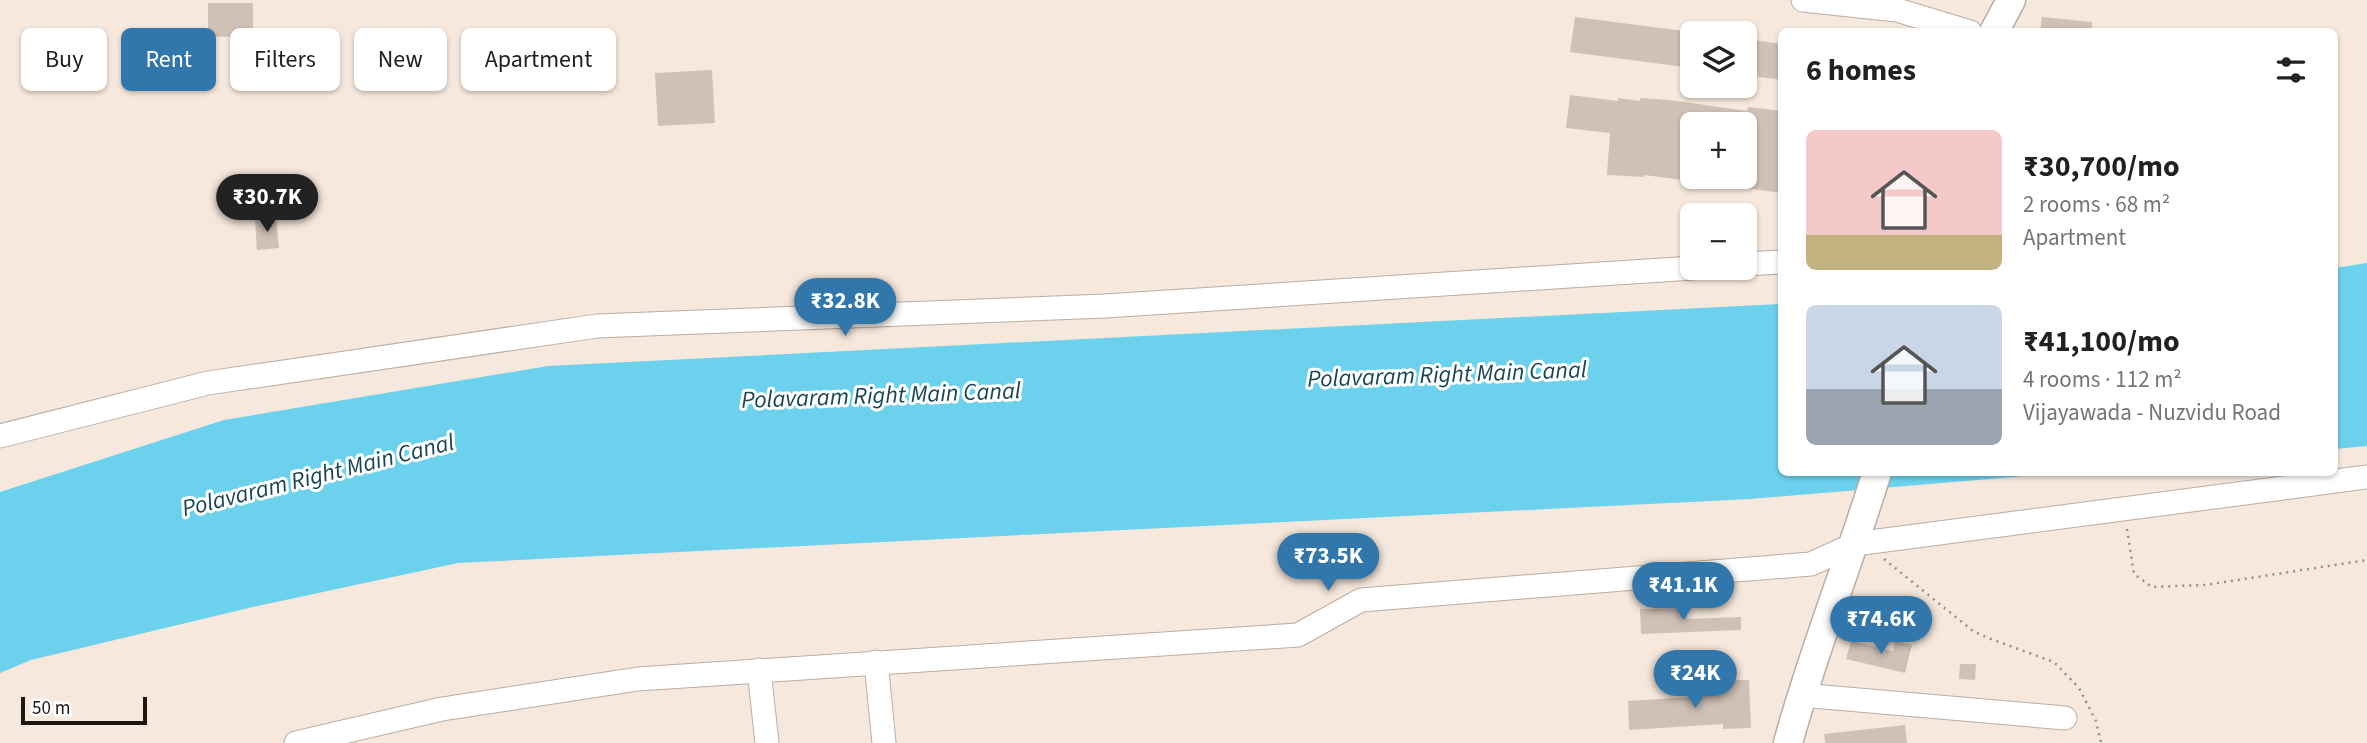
<!DOCTYPE html>
<html lang="en">
<head>
<meta charset="utf-8">
<style>
  body { margin:0; font-family:"Source Sans 3",sans-serif; background:#f2f2f2; color:#202124; height:100vh; display:flex; flex-direction:column; font-size:26px; white-space:nowrap }
  * { box-sizing:border-box; margin:0 }
  p { font-size:23px; color:#757577 }
  .icon { flex:none; width:38px; height:38px; fill:none; stroke:currentColor; stroke-width:2; stroke-linecap:round; stroke-linejoin:round }
  .map { position:relative; flex:1; overflow:hidden }
  .sheet { position:absolute; left:1778px; top:28px; width:560px; height:448px; display:flex; flex-direction:column; background:#fff; border-radius:10px; box-shadow:0 2px 5px #0004 }
  .sheet>* { flex:none }
  .top-card { position:absolute; left:21px; top:28px; width:665px; height:63px; display:flex; gap:14px }
  .buttons { position:absolute; left:1680px; top:21px; display:grid; gap:14px }
  .buttons a { display:grid; place-items:center; width:77px; height:77px; border-radius:10px; background:#fff; box-shadow:0 2px 5px #0004; font-size:35px }
  .scale { position:absolute; left:21px; bottom:18px; width:126px; box-sizing:border-box; padding-left:7px; border:4px solid #1c1713; border-top:0; font-size:19px; line-height:24px; white-space:nowrap; color:#1c1713; -webkit-text-stroke:5px #fff; paint-order:stroke }
  .price { position:absolute; translate:-50% -60px; padding:0 16px; border-radius:24px; background:#3177ac; color:#fff; font-size:23px; line-height:46px; filter:drop-shadow(0 2px 4px #0008) }
  .price::after { content:''; position:absolute; left:50%; top:42px; width:21px; height:16px; margin-left:-10px; background:inherit; clip-path:polygon(0 0,100% 0,50% 100%) }
  .price.active { background:#222; color:#fff }
  ul { padding:0; list-style:none }
  li { display:flex; align-items:center; gap:21px; height:175px; padding:0 28px }
  li span { display:grid; place-items:center; flex:none; width:196px; height:140px; border-radius:10px; color:#555 }
  li>.icon { margin-inline-start:auto }
  span .icon { width:84px; height:84px; fill:#fffc; stroke-width:1 }
  li b { font-size:30px }
  h2 { display:flex; justify-content:space-between; align-items:center; height:84px; padding:0 28px; font-size:30px }
  .pill { padding:0 24px; border-radius:10px; background:#fff; box-shadow:0 2px 5px #0004; font-size:24px; line-height:63px }
  .pill.active { background:#3177ac; color:#fff }
  .map>svg:first-child { display:block }
  .water { fill:#6cd1ed }
  .building { fill:#d0c1b6 }
  .lines { fill:none; stroke-linecap:round; stroke-linejoin:round }
  .minor-casing { stroke:#bbada2; stroke-width:25 }
  .major-casing { stroke:#bbada2; stroke-width:31 }
  .path { stroke:#978d85; stroke-width:2.5; stroke-dasharray:2 5; stroke-linecap:butt }
  .minor { stroke:#fff; stroke-width:23 }
  .major { stroke:#fff; stroke-width:28 }
  .labels { text-anchor:middle; stroke-width:6; stroke-linejoin:round; paint-order:stroke }
  .water-label { font-size:24px; font-style:italic; fill:#184652; stroke:#fff }
</style>
</head>
<body>
<div class="map">
<svg width="2367" height="743" viewBox="0 0 2367 743">
  <rect width="100%" height="100%" fill="#f6e8dc"/>
  <path class="water" d="M2367 263V446L2335 449V268Z
    M1781 304 1782 472 2060 473 1750 499 458 563 253 607 31 660 0 673V492L224 420 548 366Z"/>
  <path class="building" d="M208 3H253V36L208 37Z
    M1575 17 1692 32V68L1570 52Z
    M2042 17 2092 22V32H2040Z
    M1745 39 1782 44V80L1745 75Z
    M712 70 715 123 658 126 655 73Z
    M1570 95 1618 101V98L1640 101V98L1669 100 1747 111 1748 107 1782 111V193L1745 188V124H1692V181L1644 175V177L1607 175 1610 133 1566 128Z
    M276 218 279 248 257 250 255 220Z
    M1687 608V619L1741 617V630L1641 634 1640 609Z
    M1851 641 1893 651 1895 641 1912 645 1905 673 1846 659Z
    M1960 664H1976L1975 680 1959 679Z
    M1722 680H1749L1751 728 1723 729V724L1629 730 1628 701 1722 695Z
    M1905 725 1907 743H1825L1824 734Z"/>
  <g class="lines">
    <defs>
      <path id="minor" d="M1803 0 1897 10 1970 32
        M1745 264 1782 262
        M0 436 208 383 597 326 1105 306 1693 268
        M876 662 884 743
        M759 670 767 743
        M1801 695 2065 718
        M296 743 442 709 638 679 1298 635 1361 600 1811 564 1855 544 2367 477"/>
      <path id="major" d="M1994 32 2011 0
        M1788 743C1813 651 1849 563 1877 472"/>
    </defs>
    <use href="#minor" class="minor-casing"/>
    <use href="#major" class="major-casing"/>
    <path class="path" d="M2127 529 2134 574 2152 587 2205 585 2367 560
      M1884 559 1973 631 1988 638 2054 662 2079 688 2096 721 2101 743"/>
    <use href="#minor" class="minor"/>
    <use href="#major" class="major"/>
  </g>
  <g class="labels">
    <g class="water-label">
      <text transform="translate(1447 374) rotate(-2)" y="8">Polavaram Right Main Canal</text>
      <text transform="translate(881 395) rotate(-2)" y="8">Polavaram Right Main Canal</text>
      <text transform="translate(318 475) rotate(-14)" y="8">Polavaram Right Main Canal</text>
    </g>
  </g>
</svg>
<div class="buttons">
<a><svg class="icon" aria-label="layers" viewBox="0 0 24 24"><path d="M12 4l9 5-9 5-9-5zM3 14l9 5 9-5"/></svg></a>
<a>+</a>
<a>−</a>
</div>
<div class="scale">50 m</div>
<b class="price active" style="left:267px;top:234px">₹30.7K</b>
<b class="price" style="left:845px;top:338px">₹32.8K</b>
<b class="price" style="left:1328px;top:593px">₹73.5K</b>
<b class="price" style="left:1683px;top:622px">₹41.1K</b>
<b class="price" style="left:1881px;top:656px">₹74.6K</b>
<b class="price" style="left:1695px;top:710px">₹24K</b>
<div class="top-card">
<a class="pill">Buy</a>
<a class="pill active">Rent</a>
<a class="pill">Filters</a>
<a class="pill">New</a>
<a class="pill">Apartment</a>
</div>
<section class="sheet">
<h2>6 homes<svg class="icon" aria-label="filters" viewBox="0 0 24 24"><path d="M4 7h16M4 17h16"/><circle cx="9" cy="7" r="2"/><circle cx="15" cy="17" r="2"/></svg></h2>
<ul>
<li><span style="background:linear-gradient(#f6c9c9 75%,#c2b280 0)"><svg class="icon" aria-label="home" viewBox="0 0 24 24"><path d="M3 11l9-7 9 7M6 9v11h12V9"/></svg></span><div><b>₹30,700/mo</b><p>2 rooms · 68 m²</p><p>Apartment</p></div></li>
<li><span style="background:linear-gradient(#c9d6e8 60%,#9aa5b1 0)"><svg class="icon" aria-label="home" viewBox="0 0 24 24"><path d="M3 11l9-7 9 7M6 9v11h12V9"/></svg></span><div><b>₹41,100/mo</b><p>4 rooms · 112 m²</p><p>Vijayawada - Nuzvidu Road</p></div></li>
</ul>
</section>
</div>
</body>
</html>
